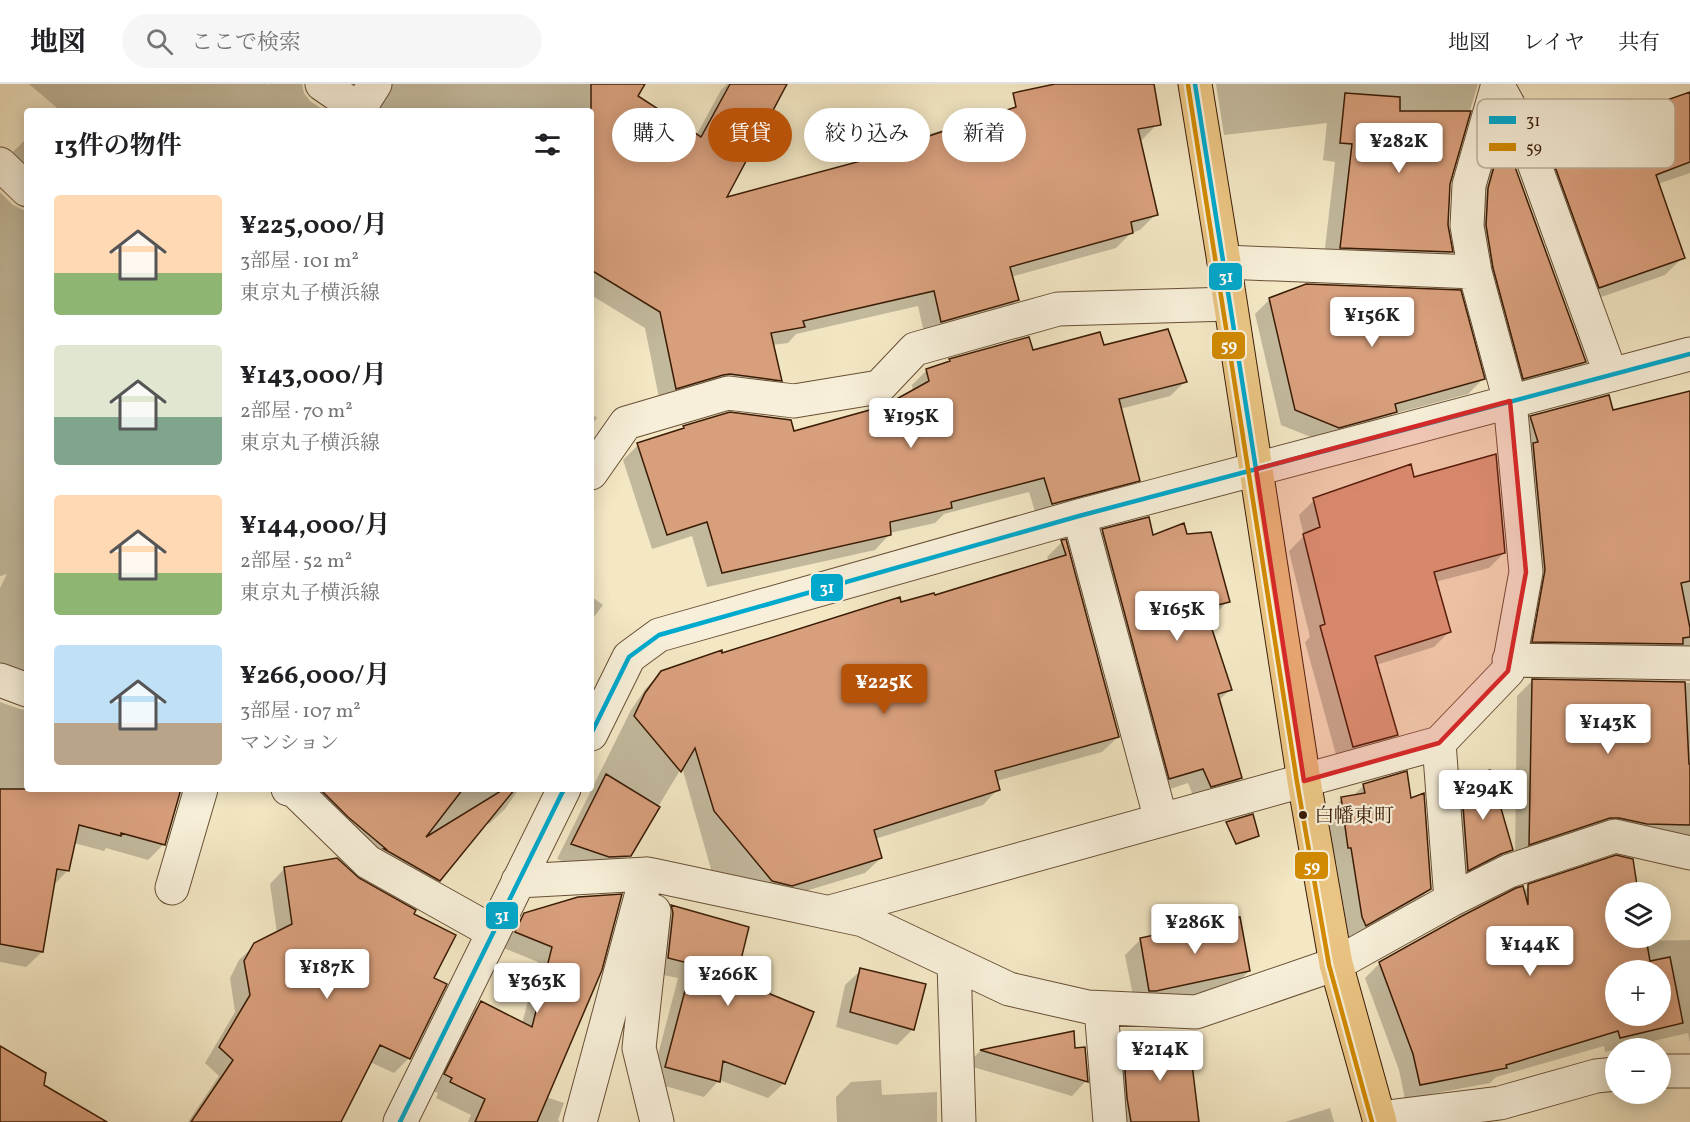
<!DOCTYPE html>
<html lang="ja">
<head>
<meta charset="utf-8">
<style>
  body { margin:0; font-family:Vollkorn,"Noto Serif JP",serif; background:#f6f6f6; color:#202124; height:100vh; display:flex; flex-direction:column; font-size:22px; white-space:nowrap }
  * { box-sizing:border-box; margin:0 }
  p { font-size:20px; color:#757577 }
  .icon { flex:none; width:33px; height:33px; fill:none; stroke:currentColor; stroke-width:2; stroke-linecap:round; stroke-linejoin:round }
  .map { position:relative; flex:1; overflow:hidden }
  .drawer { position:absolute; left:24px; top:24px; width:570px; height:684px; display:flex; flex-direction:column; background:#fff; border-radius:6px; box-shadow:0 3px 15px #0003 }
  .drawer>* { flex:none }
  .top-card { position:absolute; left:612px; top:24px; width:570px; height:54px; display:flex; gap:12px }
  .fabs { position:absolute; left:1605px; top:798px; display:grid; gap:12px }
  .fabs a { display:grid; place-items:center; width:66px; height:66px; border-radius:50%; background:#fff; box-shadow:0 3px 15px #0003; font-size:30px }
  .price { position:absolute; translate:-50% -51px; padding:0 14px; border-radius:6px; background:#fff; color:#222; font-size:20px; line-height:39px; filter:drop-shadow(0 2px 3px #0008) }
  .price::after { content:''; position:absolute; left:50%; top:36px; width:18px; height:14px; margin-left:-9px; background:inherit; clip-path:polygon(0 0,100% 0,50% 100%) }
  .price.selected { background:#b45309; color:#fff }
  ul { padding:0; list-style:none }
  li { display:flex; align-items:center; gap:18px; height:150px; padding:0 30px }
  li span { display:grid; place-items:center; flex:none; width:168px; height:120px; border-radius:6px; color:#555 }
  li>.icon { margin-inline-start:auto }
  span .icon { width:72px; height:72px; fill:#fffc; stroke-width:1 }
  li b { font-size:26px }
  h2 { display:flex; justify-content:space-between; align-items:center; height:72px; padding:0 30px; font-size:26px }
  .pill { padding:0 21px; border-radius:27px; background:#fff; box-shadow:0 3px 15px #0003; font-size:21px; line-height:54px }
  .pill.selected { background:#b45309; color:#fff }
  header { display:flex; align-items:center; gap:36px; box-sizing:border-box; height:84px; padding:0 30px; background:#fff; border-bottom:2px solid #e0e0e0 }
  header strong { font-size:28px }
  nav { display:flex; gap:33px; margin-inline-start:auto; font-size:21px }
  .search { width:420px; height:54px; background:#f6f6f6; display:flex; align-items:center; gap:15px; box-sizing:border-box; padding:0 21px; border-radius:33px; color:#757577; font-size:22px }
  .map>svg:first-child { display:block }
  .shadow { fill:#0003; fill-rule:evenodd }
  .building { fill:#d89f7c; stroke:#3a1c05; stroke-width:1.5; fill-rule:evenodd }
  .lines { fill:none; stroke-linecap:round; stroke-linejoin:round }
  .minor-casing { stroke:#684f35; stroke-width:35 }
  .major-casing { stroke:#3a1c05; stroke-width:35 }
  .minor { stroke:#f7efd9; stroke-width:33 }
  .major { stroke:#eac482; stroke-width:33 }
  .bus-1-casing { stroke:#f7efd9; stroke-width:9 }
  .bus-2-casing { stroke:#f7efd9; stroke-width:9 }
  .bus-1 { stroke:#00a9ce; stroke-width:4.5 }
  .bus-2 { stroke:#d18a01; stroke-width:4.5 }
  .marked { fill:#d62828; fill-opacity:0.2; stroke:#d62828; stroke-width:4.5; stroke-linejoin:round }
  .bus-dot { fill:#3a1c05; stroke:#f7efd9; stroke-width:2 }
  .labels { text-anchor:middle; stroke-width:4.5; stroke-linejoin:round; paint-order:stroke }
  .bus-label { font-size:20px; fill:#3a1c05; stroke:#f7efd9; text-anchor:start }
  .key { fill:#f7efd9; stroke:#beb099; stroke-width:1.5 }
  .key-label { font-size:16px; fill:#3a1c05 }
  .line-badge { stroke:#f7efd9; stroke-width:2 }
  .badge-label { font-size:16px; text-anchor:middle; font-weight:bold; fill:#fff }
</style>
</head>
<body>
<header>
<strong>地図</strong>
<div class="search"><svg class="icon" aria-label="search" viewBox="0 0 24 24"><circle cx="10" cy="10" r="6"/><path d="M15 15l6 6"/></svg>ここで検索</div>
<nav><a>地図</a><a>レイヤ</a><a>共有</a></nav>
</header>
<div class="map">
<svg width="1690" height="1038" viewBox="0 0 1690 1038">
  <rect width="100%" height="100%" fill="#f3e7c4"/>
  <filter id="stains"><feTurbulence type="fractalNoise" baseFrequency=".00333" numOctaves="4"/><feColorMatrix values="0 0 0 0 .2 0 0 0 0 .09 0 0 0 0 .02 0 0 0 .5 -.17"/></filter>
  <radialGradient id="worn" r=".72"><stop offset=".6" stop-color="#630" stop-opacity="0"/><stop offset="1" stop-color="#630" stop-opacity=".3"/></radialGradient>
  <path class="shadow" d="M29 0H267L268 1 269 0H302L304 9 310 17 325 27H54L57 24Z
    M370 0H643L636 13 696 52 721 6 727 0H786L724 115 876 74 888 62 1100 0H1150L1156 41 1141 57 1156 130 1140 146 1131 149 1116 164 1011 193 1017 216 1002 232 925 253 918 222 796 250 788 259 772 261 780 296 765 312 660 319 645 244 591 211V27H376Z
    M1216 0H1478L1449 96 1447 141 1451 168 1433 186 1323 181 1335 78 1323 76 1327 39 1224 51Z
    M1690 9V89L1658 100 1683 173 1665 191 1581 220 1529 77 1547 59Z
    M1502 53 1585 278 1570 293 1508 309 1471 157 1488 67Z
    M27 54V112L0 81Z
    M0 108 13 121 23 126H27V611L0 597V504L7 490 0 492Z
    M1270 215 1483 295 1468 310 1393 330 1381 343 1323 358 1281 341 1255 230Z
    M1102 263 1186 297 1170 312 1120 325 1138 396 1123 411 1037 434 1029 408 944 430 935 439 890 449V450L875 466 707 503 692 452 652 465 623 376 638 361 680 347 684 343 792 349 884 324 913 307 912 301 927 286 947 279 950 276 1032 267Z
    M1690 308V583L1518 572 1516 348 1531 333 1612 328Z
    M591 328 597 334 591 341Z
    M1413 395 1504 469 1489 484 1435 498 1449 548 1434 563 1376 581 1396 651 1381 666 1338 678 1305 558 1310 553 1289 467 1304 452 1299 431 1314 416Z
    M1103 447 1152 453 1186 451 1228 517 1213 532 1207 534 1231 605 1218 617 1241 694 1225 709 1195 717 1188 699 1155 710 1088 462Z
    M1062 458 1118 653 1102 668 996 697 998 705 983 721 875 755 881 774 865 789 776 816 716 803 682 683 629 771 614 787 593 788 557 775 631 626 646 604 662 588 900 520 934 513 1049 478 1047 473Z
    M591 512 603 521 591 537Z
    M1532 597 1690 599V756L1515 775 1517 612Z
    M0 618 20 625 27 626V705H180L164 760 148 776 106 764 104 767 74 759 68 786 53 802 42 868 26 883 0 878Z
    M1461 697 1511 766 1496 781 1453 800 1446 713Z
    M1364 701 1430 805 1414 820 1350 856 1348 849 1336 778H1334L1327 730 1342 715 1352 713Z
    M298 705H519L505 725 489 740 487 738 439 796 424 812Z
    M1631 776 1637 808H1616V854H1644L1645 857 1690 856V958L1688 949 1605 968 1604 962 1496 993 1490 999 1405 1015 1399 986 1365 894 1380 879 1523 808 1529 802ZM1616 886H1660V932H1616Z
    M285 784 358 795 411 830 432 894 409 974 394 989 370 978 340 1038H188L219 992 205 979 235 928 230 894 239 876 255 861 277 849 270 800Z
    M578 814 546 1013 564 1019 558 1036 560 1038H468L471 1031 436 1014 438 1009 430 1006 466 934 481 919 522 940 538 878 501 863 509 846 525 830Z
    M672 823 735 897 784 999 768 1014 719 996 704 1013 651 998 678 894 653 889 657 837Z
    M1238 835 1249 887 1234 902 1140 922H1135L1125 871 1140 856Z
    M861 886 924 901 912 946 897 961 836 943 845 901Z
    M1072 949 1074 966 1086 997 1072 1012 966 981 980 967Z
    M1123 962 1198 1038H1113L1108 977Z
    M881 996 882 1011 937 1008V1038H837L836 1013 851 998Z
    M1330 1024 1334 1038H1285Z"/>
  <path class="building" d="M591 0H645L638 12 701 53 730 0H787L727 113 898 67 893 64 1016 23 1013 9 1055 0H1154L1161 41 1138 45 1158 131 1131 138 1133 149 1010 183 1019 216 941 238 934 207 803 237 805 243 771 249 782 297 730 290 723 291 676 305 660 228 591 186Z
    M1690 8V78L1656 91 1685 174 1599 204 1546 58Z
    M1345 9 1400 13V27H1471L1450 100 1448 141 1453 168 1340 164 1352 60 1340 59Z
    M1503 50 1586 278 1523 295 1493 184 1486 141 1488 104Z
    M1306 200 1461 206 1485 295 1395 320 1397 328 1339 344 1295 326 1269 214Z
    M1168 245 1187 298 1119 315 1140 397 1052 420 1044 394 951 418 952 424 890 438 891 451 722 489 707 438 667 451 637 359 684 344 683 342 730 328 791 336 794 347 884 322 929 297 926 285 950 277 949 275 1029 253 1033 266 1100 248 1104 261Z
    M1690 307V497L1681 499 1690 544V553L1683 554V560L1532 558 1545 486 1533 359 1538 358 1530 332 1609 311 1613 326Z
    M1496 370 1505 469 1434 488 1451 548 1375 572 1398 651 1353 663 1320 542 1325 540 1303 450 1320 443 1313 414 1411 380 1414 393Z
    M1149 433 1153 451 1184 439 1187 450 1211 448 1230 518 1205 524 1232 606 1218 610 1242 694 1211 703 1203 685 1169 695 1102 445Z
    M1066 455 1119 653 995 687 1000 706 874 746 882 774 792 802 772 797 714 727 695 664 681 688 634 632 645 609 661 587 722 566V569L900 513 901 518 934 509 935 511 1066 471 1061 456Z
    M1532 595 1685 598 1689 680H1690V741L1647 740 1619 734H1610L1529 761Z
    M1490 686 1513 766 1501 770 1468 787 1461 696Z
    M1407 687 1411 714 1424 709 1431 805 1366 842 1362 833 1351 764H1348L1341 713 1365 709 1363 700Z
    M606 690 660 723 631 772 609 773 571 760Z
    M0 705H181L165 761 121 749V752L79 741 69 787 57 785 43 868 0 860Z
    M320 705H463L426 753 504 705H515L440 797 384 765H386L348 733Z
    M1253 730 1259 752 1236 760 1226 738Z
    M1616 771 1633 775 1638 808H1616V854H1646L1650 877 1670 873 1683 939 1620 954 1618 947 1506 981 1507 984 1420 1001 1413 970 1379 878 1460 833 1516 804 1523 802 1528 821V800ZM1616 886H1660V932H1616Z
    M337 774 359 794 416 826 414 830 456 851 434 894 447 900 410 975 380 961 341 1038H191L233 976 219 963 250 911 244 877 254 859 292 840 284 783Z
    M622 810 602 886 537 1038H475L485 1015 450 998 452 994 444 990 481 917 532 943 552 863 515 848 524 829 578 813Z
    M671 821 749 843 736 896 814 928 785 1000 723 977 720 998 665 983 692 880 668 874 673 829Z
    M1240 833 1250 887 1156 907H1149L1140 854Z
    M860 884 926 900 914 946 850 928Z
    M1074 947 1075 964 1085 963 1088 998 980 966Z
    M1189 955 1199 1038H1131L1127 1014 1123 960Z
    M0 962 46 989 44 1001 107 1038H0Z"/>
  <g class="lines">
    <defs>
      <path id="minor" d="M322 0 361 27
        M1498 2 1522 46 1611 291
        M358 27 375 0
        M0 80 27 106
        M1224 178 1475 188
        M591 389 626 339 728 309 794 317 879 303 915 265 1058 225 1230 220
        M1079 432 1161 736
        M1509 576 1690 579
        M0 596 27 606
        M591 650 629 573 659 551 1079 432 1690 270
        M1439 659 1451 816
        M288 705 295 707 368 778 493 848
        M518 797 647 790 657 792 863 836 1009 905 1088 923 1196 928 1336 880 1451 816 1509 787 1615 752 1690 769
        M172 804 201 705
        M654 827 639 964 657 1038
        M830 828 1439 659 1508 587 1526 488 1510 317 1475 188 1467 142 1469 101 1498 0
        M954 879 959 1038
        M1101 924 1110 1038
        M1660 987H1690
        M1379 1034 1500 1019 1596 992 1616 990
        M400 1038 564 705
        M580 1038 647 790"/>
      <path id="major" d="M1195 0 1224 178 1304 697 1336 880 1380 1038"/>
    </defs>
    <use href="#minor" class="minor-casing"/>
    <use href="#major" class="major-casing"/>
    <use href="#minor" class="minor"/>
    <use href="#major" class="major"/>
    <defs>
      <path id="bus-1" d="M1195 0 1256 385
        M591 650 629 573 659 551 1079 432 1690 270
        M400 1038 564 705"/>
      <path id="bus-2" d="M1188 1 1297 698 1329 881 1372 1038"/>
    </defs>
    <use href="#bus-1" class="bus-1-casing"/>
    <use href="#bus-2" class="bus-2-casing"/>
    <use href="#bus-1" class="bus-1"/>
    <use href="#bus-2" class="bus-2"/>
  </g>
  <path class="marked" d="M1510 317 1526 488 1508 587 1439 659 1304 697 1256 385Z"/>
  <circle class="bus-dot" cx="1303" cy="731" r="5"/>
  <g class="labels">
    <g class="bus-label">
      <text x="1314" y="738">白幡東町</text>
    </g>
  </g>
  <rect x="1477" y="15" width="198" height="69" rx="9" class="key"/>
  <rect x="1489" y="32" width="27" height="8" fill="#00a9ce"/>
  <rect x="1489" y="59" width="27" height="8" fill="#d18a01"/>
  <g class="key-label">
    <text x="1526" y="42">31</text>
    <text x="1526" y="69">59</text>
  </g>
  <g class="line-badge">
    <rect x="1208" y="178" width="35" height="29" rx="6" fill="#00a9ce"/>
    <rect x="1211" y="247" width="35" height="29" rx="6" fill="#d18a01"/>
    <rect x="810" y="489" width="34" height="29" rx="6" fill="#00a9ce"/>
    <rect x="1294" y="767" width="35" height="29" rx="6" fill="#d18a01"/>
    <rect x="485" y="817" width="34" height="29" rx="6" fill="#00a9ce"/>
  </g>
  <g class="badge-label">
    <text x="1226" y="198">31</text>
    <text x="1229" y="267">59</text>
    <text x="827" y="509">31</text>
    <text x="1312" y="788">59</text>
    <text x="502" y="837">31</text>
  </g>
  <rect width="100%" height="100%" filter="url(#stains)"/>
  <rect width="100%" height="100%" fill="url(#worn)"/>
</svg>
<div class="fabs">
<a><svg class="icon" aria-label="layers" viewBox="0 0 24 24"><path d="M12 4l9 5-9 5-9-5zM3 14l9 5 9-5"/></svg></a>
<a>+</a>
<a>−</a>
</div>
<b class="price" style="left:1399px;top:90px">¥282K</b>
<b class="price" style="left:1372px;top:264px">¥156K</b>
<b class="price" style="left:911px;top:365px">¥195K</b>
<b class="price" style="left:1177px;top:558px">¥165K</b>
<b class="price selected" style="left:884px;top:631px">¥225K</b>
<b class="price" style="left:1608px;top:671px">¥143K</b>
<b class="price" style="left:1483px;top:737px">¥294K</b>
<b class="price" style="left:1195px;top:871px">¥286K</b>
<b class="price" style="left:1530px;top:893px">¥144K</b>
<b class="price" style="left:327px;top:916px">¥187K</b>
<b class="price" style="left:728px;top:923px">¥266K</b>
<b class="price" style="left:537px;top:930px">¥363K</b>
<b class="price" style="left:1160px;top:998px">¥214K</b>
<div class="top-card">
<a class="pill">購入</a>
<a class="pill selected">賃貸</a>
<a class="pill">絞り込み</a>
<a class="pill">新着</a>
</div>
<section class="drawer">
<h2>13件の物件<svg class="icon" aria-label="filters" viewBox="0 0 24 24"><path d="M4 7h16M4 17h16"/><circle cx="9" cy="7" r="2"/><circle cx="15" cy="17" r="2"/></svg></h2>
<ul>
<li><span style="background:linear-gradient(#ffd9b3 65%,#8fb573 0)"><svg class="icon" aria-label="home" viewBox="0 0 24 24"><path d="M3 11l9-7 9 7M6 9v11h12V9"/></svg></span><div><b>¥225,000/月</b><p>3部屋 · 101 m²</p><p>東京丸子横浜線</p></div></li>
<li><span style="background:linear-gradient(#dfe7d0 60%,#7fa58c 0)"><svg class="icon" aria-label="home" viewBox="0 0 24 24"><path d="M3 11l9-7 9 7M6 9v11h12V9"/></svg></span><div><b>¥143,000/月</b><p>2部屋 · 70 m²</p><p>東京丸子横浜線</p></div></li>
<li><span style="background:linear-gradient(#ffd9b3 65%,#8fb573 0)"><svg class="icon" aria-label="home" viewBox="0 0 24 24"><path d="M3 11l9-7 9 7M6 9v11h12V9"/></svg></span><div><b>¥144,000/月</b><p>2部屋 · 52 m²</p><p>東京丸子横浜線</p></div></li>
<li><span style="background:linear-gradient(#bfe0f5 65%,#b9a48a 0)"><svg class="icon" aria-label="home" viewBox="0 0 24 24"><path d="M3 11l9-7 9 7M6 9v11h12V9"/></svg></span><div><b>¥266,000/月</b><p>3部屋 · 107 m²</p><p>マンション</p></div></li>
</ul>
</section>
</div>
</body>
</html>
